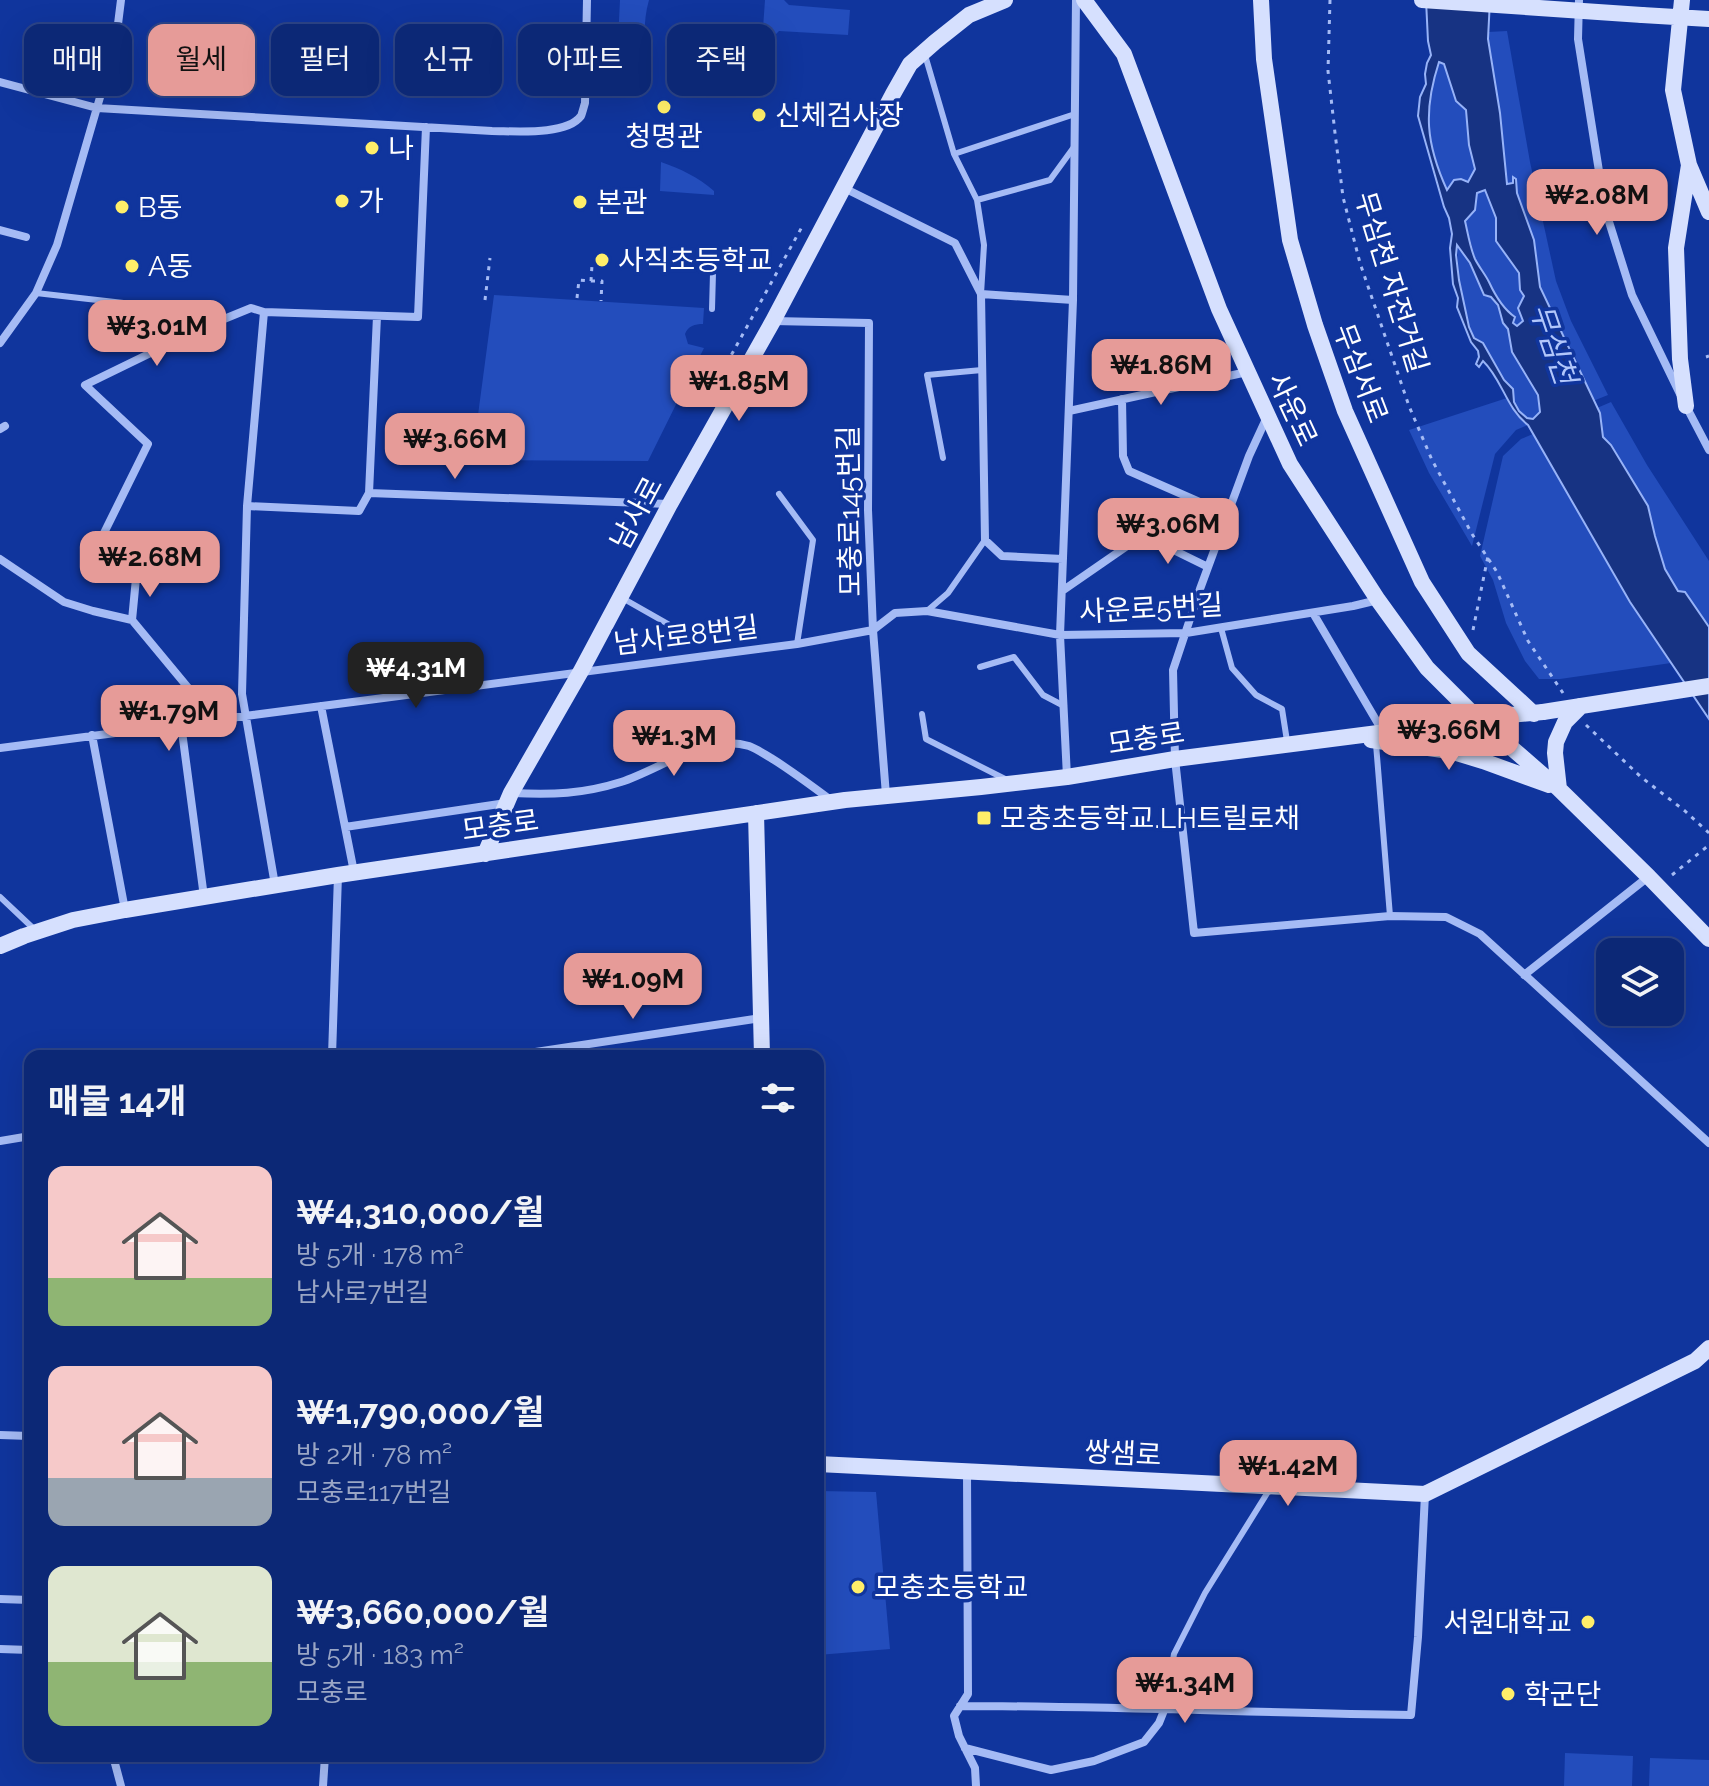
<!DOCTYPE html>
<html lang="ko">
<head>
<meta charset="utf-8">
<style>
  body { margin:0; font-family:Raleway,"Noto Sans KR",sans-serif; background:#1a347e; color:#f1f3f6; height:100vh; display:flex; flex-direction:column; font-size:30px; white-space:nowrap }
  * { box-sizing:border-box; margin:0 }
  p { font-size:26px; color:#9aa6c5 }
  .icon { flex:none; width:44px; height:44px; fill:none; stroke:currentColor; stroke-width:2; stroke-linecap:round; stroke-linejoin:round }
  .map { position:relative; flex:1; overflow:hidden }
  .panel { position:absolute; left:24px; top:1050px; width:800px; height:712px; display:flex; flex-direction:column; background:#0c2876; border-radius:16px; box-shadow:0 8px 32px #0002,0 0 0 2px #2c4488 }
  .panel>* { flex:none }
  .hud { position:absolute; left:24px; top:24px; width:800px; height:72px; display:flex; gap:16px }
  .fabs { position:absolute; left:1596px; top:938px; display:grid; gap:16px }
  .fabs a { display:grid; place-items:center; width:88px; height:88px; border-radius:16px; background:#0c2876; box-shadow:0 8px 32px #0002,0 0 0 2px #2c4488; font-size:40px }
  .price { position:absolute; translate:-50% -68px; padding:0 18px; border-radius:16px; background:#e69b98; color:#111; font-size:26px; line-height:52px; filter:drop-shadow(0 2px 4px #0008) }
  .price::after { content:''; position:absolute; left:50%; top:48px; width:24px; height:18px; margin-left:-12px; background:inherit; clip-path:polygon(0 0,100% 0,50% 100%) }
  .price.current { background:#222; color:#fff }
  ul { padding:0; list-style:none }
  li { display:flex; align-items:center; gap:24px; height:200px; padding:0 24px }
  li span { display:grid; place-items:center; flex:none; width:224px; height:160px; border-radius:16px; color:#555 }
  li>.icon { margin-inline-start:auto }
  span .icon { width:96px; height:96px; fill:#fffc; stroke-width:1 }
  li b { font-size:34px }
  h2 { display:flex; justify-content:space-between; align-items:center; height:96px; padding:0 24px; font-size:34px }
  .chip { padding:0 28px; border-radius:16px; background:#0c2876; box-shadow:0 8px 32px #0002,0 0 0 2px #2c4488; font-size:28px; line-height:72px }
  .chip.current { background:#e69b98; color:#111 }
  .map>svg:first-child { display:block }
  .green { fill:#234dbc }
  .water { fill:#173383; stroke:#97b3f8; stroke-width:2; fill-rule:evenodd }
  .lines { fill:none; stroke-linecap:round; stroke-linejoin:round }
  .path { stroke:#a5bbf5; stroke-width:3; stroke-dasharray:4 6; stroke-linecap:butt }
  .lane { stroke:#a5bbf5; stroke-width:6 }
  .street { stroke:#a5bbf5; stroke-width:8 }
  .secondary { stroke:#d6e0fe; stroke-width:16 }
  .secondary-bridge { stroke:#d6e0fe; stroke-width:16 }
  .poi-dot { fill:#ffee69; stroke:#10359d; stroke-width:3 }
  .labels { text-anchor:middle; stroke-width:7; stroke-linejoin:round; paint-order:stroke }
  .poi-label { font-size:28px; fill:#fff; stroke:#10359d; text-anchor:start }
  .street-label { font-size:28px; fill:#fff; stroke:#10359d }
  .water-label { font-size:30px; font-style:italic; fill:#b2c7fb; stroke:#10359d }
</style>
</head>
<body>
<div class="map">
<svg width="1709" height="1786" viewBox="0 0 1709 1786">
  <rect width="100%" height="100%" fill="#10359d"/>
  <path class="green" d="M620 0H649C641 27 646 56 648 83L616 81Z
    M765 0H784L789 5 850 10 848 35 779 31 769 41 763 28Z
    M1507 31 1530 162 1556 281 1571 321 1608 395 1593 401 1574 354 1548 306 1540 287 1534 240 1517 193 1516 179 1513 183 1507 185 1500 113 1488 39V32Z
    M1439 61 1444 65 1456 101 1466 110 1469 145 1475 169 1468 183 1447 191C1426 143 1423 111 1439 61Z
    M661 162C681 169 698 177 714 191V195L660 191Z
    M1485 190 1496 218V241L1519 273 1520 290 1524 296 1518 308 1523 321 1517 326 1513 323 1507 309 1491 290 1490 283 1476 261 1465 221 1475 210 1477 193Z
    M1457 244 1470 263 1484 294 1491 297 1498 305 1503 323 1508 329 1512 352 1538 395 1540 412 1533 419 1527 418 1519 411 1514 402 1513 389 1504 380 1483 343 1474 338 1469 327 1459 280Z
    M494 295 704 308 703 324C695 324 688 326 685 334L688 344 704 348 648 461 472 460Z
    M1507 398 1513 409 1528 425 1516 430 1495 454 1472 546 1429 473 1409 430Z
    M1611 402 1647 465 1709 561V627L1678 591 1665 569 1655 536 1648 506 1611 445 1603 437 1600 413 1597 408Z
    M1533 434 1594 535 1630 602 1671 663 1560 679H1539L1525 661 1506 623 1493 580 1480 556 1503 456 1521 439Z
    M818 1491 876 1492 890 1649 818 1655Z
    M1565 1753 1633 1756 1632 1786H1564Z
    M1650 1758 1709 1760V1786H1649Z"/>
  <path class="water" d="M1426 0H1490L1488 39 1500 113 1507 184 1513 183V177L1516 179 1517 193 1534 240 1540 287 1600 413 1603 437 1611 445 1648 506 1655 536 1665 569 1678 591 1685 592 1709 627V719L1630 602 1528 425C1506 408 1502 379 1483 361L1479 367 1476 364 1479 357 1478 351 1471 342 1457 307 1458 298 1453 284 1450 248 1452 234 1449 218 1444 207 1418 116 1420 97 1426 84 1425 74 1427 63 1431 55 1428 41ZM1439 62 1444 64 1456 101 1466 110 1469 145 1475 169 1468 182 1461 179 1454 180 1447 190C1426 144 1423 111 1439 62ZM1485 190 1496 218V241L1519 273 1520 290 1524 296 1518 308 1523 321 1517 326 1513 323 1515 317C1503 309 1495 295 1489 282 1485 274 1479 267 1475 259 1470 247 1468 234 1465 221L1475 210 1477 193ZM1457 245 1470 263 1484 295 1491 297 1498 305 1503 323 1508 329 1512 352 1538 395 1540 412 1533 419 1527 418 1519 411 1514 402 1513 389 1504 380 1483 343 1474 338 1469 327 1459 280 1456 255Z"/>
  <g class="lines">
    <path class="path" d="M1330 0 1328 71 1335 133 1343 197 1360 263 1409 406 1432 460 1472 534 1497 572 1528 641 1563 693
      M591 281H602L601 301
      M577 298 579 280 591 281 592 265
      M485 300 490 258
      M1706 357 1709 356
      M717 381 803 225
      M1473 630 1488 556
      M1586 725 1641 777 1685 811 1709 833
      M1672 875 1709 845"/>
    <path class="lane" d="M925 55 954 154 977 200 984 245 981 294
      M954 154 1075 114
      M977 200 1050 180 1074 147
      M36 293 141 305
      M712 309 713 273
      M943 458 927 375 982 370
      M779 494 813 540 797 644
      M624 599 668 624
      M927 611 948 593 985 540
      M1221 628 1232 668 1256 695 1282 709 1287 741
      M980 667 1014 657 1043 695 1064 706
      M922 714 926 739 1007 780
      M1376 744 1390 916
      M0 897 35 930
      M1165 1708 1174 1654 1205 1593 1271 1487"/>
    <path class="street" d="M1579 0 1578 39 1605 209 1632 295 1680 394
      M0 82 97 108 492 131C514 131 566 136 581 116 582 114 584 106 585 103L587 0
      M844 188 955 243 981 294 1073 300
      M0 230 26 237
      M981 294 985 540 1002 556 1063 559
      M264 312 247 506 242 694 275 885
      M773 321 869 323 868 510 873 630 886 795
      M0 343 36 293 57 245 103 87 118 24 121 0
      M1122 399 1123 456 1129 471 1227 514
      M1686 406 1709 450
      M1069 411 1247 372
      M1267 417 1249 456 1200 589 1173 670 1175 759 1194 933 1390 916 1446 917 1480 934 1709 1143
      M0 429 5 426
      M369 493 377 316
      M247 506 359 511 369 493 669 504
      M0 559 64 602 93 611 132 620 137 568 104 533 148 444 85 385 202 328 251 308 264 312 418 317 426 127
      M1062 591 1143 535 1208 567
      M1313 613 1383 732
      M132 620 195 696 181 724 204 897
      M321 706 354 872
      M92 735 125 910
      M0 748 797 644 873 630 895 613 927 611 1060 635 1186 633 1353 606 1378 600
      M1067 777 1060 635 1073 300 1076 0
      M512 793C552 795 583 794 621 782 661 769 707 733 749 746 757 749 764 754 771 758 792 771 812 786 832 801
      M345 827 506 803
      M1524 975 1648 877
      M332 1056 338 875
      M509 1056 761 1018
      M0 1141 30 1136
      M0 1435 30 1436
      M967 1471 968 1694 954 1716 959 1736 975 1768 976 1786
      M0 1599 30 1600
      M0 1649 30 1650
      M960 1706C1110 1706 1261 1713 1411 1715L1418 1637 1425 1494
      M965 1748 1051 1770 1094 1761 1144 1742 1159 1723 1165 1708
      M113 1756 121 1786
      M323 1786 325 1756"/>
    <path class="secondary" d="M1084 0 1124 54 1219 309 1290 464 1378 600 1427 668 1477 718 1559 789 1649 877 1709 939
      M1261 0 1264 59 1290 240 1315 325 1345 411 1422 582 1468 653 1534 714
      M1682 0 1673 90 1689 165 1709 212
      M1642 15 1709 19
      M1686 406 1680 359 1676 248 1689 165
      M1371 740 1450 751 1483 761 1549 785
      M1559 789 1555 753 1556 742 1565 722 1581 706 1709 686
      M756 813 762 1056
      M485 854 511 793 581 671 670 504 773 321 893 94 910 64 935 42 969 15 1005 0
      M0 946 24 936 73 920 125 910 338 875 845 800 981 787 1067 777 1175 759 1417 728 1477 718 1543 712
      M818 1464 1425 1494 1695 1361 1709 1348"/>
    <path class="secondary-bridge" d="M1422 0 1642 15
      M1543 712 1581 706"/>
  </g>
  <g class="poi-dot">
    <circle cx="664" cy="107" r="8"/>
    <circle cx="759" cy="115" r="8"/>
    <circle cx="372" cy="148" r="8"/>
    <circle cx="342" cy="201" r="8"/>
    <circle cx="580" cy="202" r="8"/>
    <circle cx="122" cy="207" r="8"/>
    <circle cx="602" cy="260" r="8"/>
    <circle cx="132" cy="266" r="8"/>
    <rect x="976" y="810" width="16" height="16" rx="4"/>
    <circle cx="858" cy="1587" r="8"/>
    <circle cx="1588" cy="1622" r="8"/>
    <circle cx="1508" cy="1694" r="8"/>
  </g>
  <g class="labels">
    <g class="poi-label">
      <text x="775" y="125">신체검사장</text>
      <text x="664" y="146" text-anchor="middle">청명관</text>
      <text x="388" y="158">나</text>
      <text x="358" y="211">가</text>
      <text x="596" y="212">본관</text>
      <text x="138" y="217">B동</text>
      <text x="618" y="270">사직초등학교</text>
      <text x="148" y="276">A동</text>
      <text x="1000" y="828">모충초등학교.LH트릴로채</text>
      <text x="874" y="1597">모충초등학교</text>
      <text x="1572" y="1632" text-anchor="end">서원대학교</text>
      <text x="1524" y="1704">학군단</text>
    </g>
    <g class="street-label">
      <text transform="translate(1392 282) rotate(73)" y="10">무심천 자전거길</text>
      <text transform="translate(1361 373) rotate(69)" y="10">무심서로</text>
      <text transform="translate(1293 409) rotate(65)" y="10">사운로</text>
      <text transform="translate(849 511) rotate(-91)" y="10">모충로145번길</text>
      <text transform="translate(636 513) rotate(-62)" y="10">남사로</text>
      <text transform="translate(1151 608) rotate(-3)" y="10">사운로5번길</text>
      <text transform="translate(686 635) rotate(-7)" y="10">남사로8번길</text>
      <text transform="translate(1146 738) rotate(-9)" y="10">모충로</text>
      <text transform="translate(500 825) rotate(-8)" y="10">모충로</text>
      <text transform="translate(1123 1453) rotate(3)" y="10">쌍샘로</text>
    </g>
    <g class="water-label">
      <text transform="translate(1553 344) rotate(71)" y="10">무심천</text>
    </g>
  </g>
</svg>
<div class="fabs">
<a><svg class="icon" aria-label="layers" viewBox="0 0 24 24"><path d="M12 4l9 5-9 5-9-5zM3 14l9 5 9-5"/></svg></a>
</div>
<b class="price" style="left:1597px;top:237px">₩2.08M</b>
<b class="price" style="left:157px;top:368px">₩3.01M</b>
<b class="price" style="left:1161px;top:407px">₩1.86M</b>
<b class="price" style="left:739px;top:423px">₩1.85M</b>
<b class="price" style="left:455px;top:481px">₩3.66M</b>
<b class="price" style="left:1168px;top:566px">₩3.06M</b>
<b class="price" style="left:150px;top:599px">₩2.68M</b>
<b class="price current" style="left:416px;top:710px">₩4.31M</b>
<b class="price" style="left:169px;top:753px">₩1.79M</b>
<b class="price" style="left:1449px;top:772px">₩3.66M</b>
<b class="price" style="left:674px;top:778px">₩1.3M</b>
<b class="price" style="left:633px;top:1021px">₩1.09M</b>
<b class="price" style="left:1288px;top:1508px">₩1.42M</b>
<b class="price" style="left:1185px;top:1725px">₩1.34M</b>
<div class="hud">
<a class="chip">매매</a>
<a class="chip current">월세</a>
<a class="chip">필터</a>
<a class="chip">신규</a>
<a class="chip">아파트</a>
<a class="chip">주택</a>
</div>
<section class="panel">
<h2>매물 14개<svg class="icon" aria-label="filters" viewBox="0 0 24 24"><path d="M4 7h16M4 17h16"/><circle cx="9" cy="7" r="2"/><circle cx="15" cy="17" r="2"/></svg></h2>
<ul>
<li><span style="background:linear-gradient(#f6c9c9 70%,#8fb573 0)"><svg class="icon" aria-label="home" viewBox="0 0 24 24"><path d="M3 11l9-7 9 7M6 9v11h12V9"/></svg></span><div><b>₩4,310,000/월</b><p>방 5개 · 178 m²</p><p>남사로7번길</p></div></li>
<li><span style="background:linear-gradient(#f6c9c9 70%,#9aa5b1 0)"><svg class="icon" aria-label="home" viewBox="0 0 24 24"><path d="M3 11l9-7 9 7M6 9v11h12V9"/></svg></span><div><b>₩1,790,000/월</b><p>방 2개 · 78 m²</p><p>모충로117번길</p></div></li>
<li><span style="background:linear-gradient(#dfe7d0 60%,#8fb573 0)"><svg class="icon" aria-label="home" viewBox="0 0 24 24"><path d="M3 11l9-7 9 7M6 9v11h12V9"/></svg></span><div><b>₩3,660,000/월</b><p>방 5개 · 183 m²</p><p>모충로</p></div></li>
</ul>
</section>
</div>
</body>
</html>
